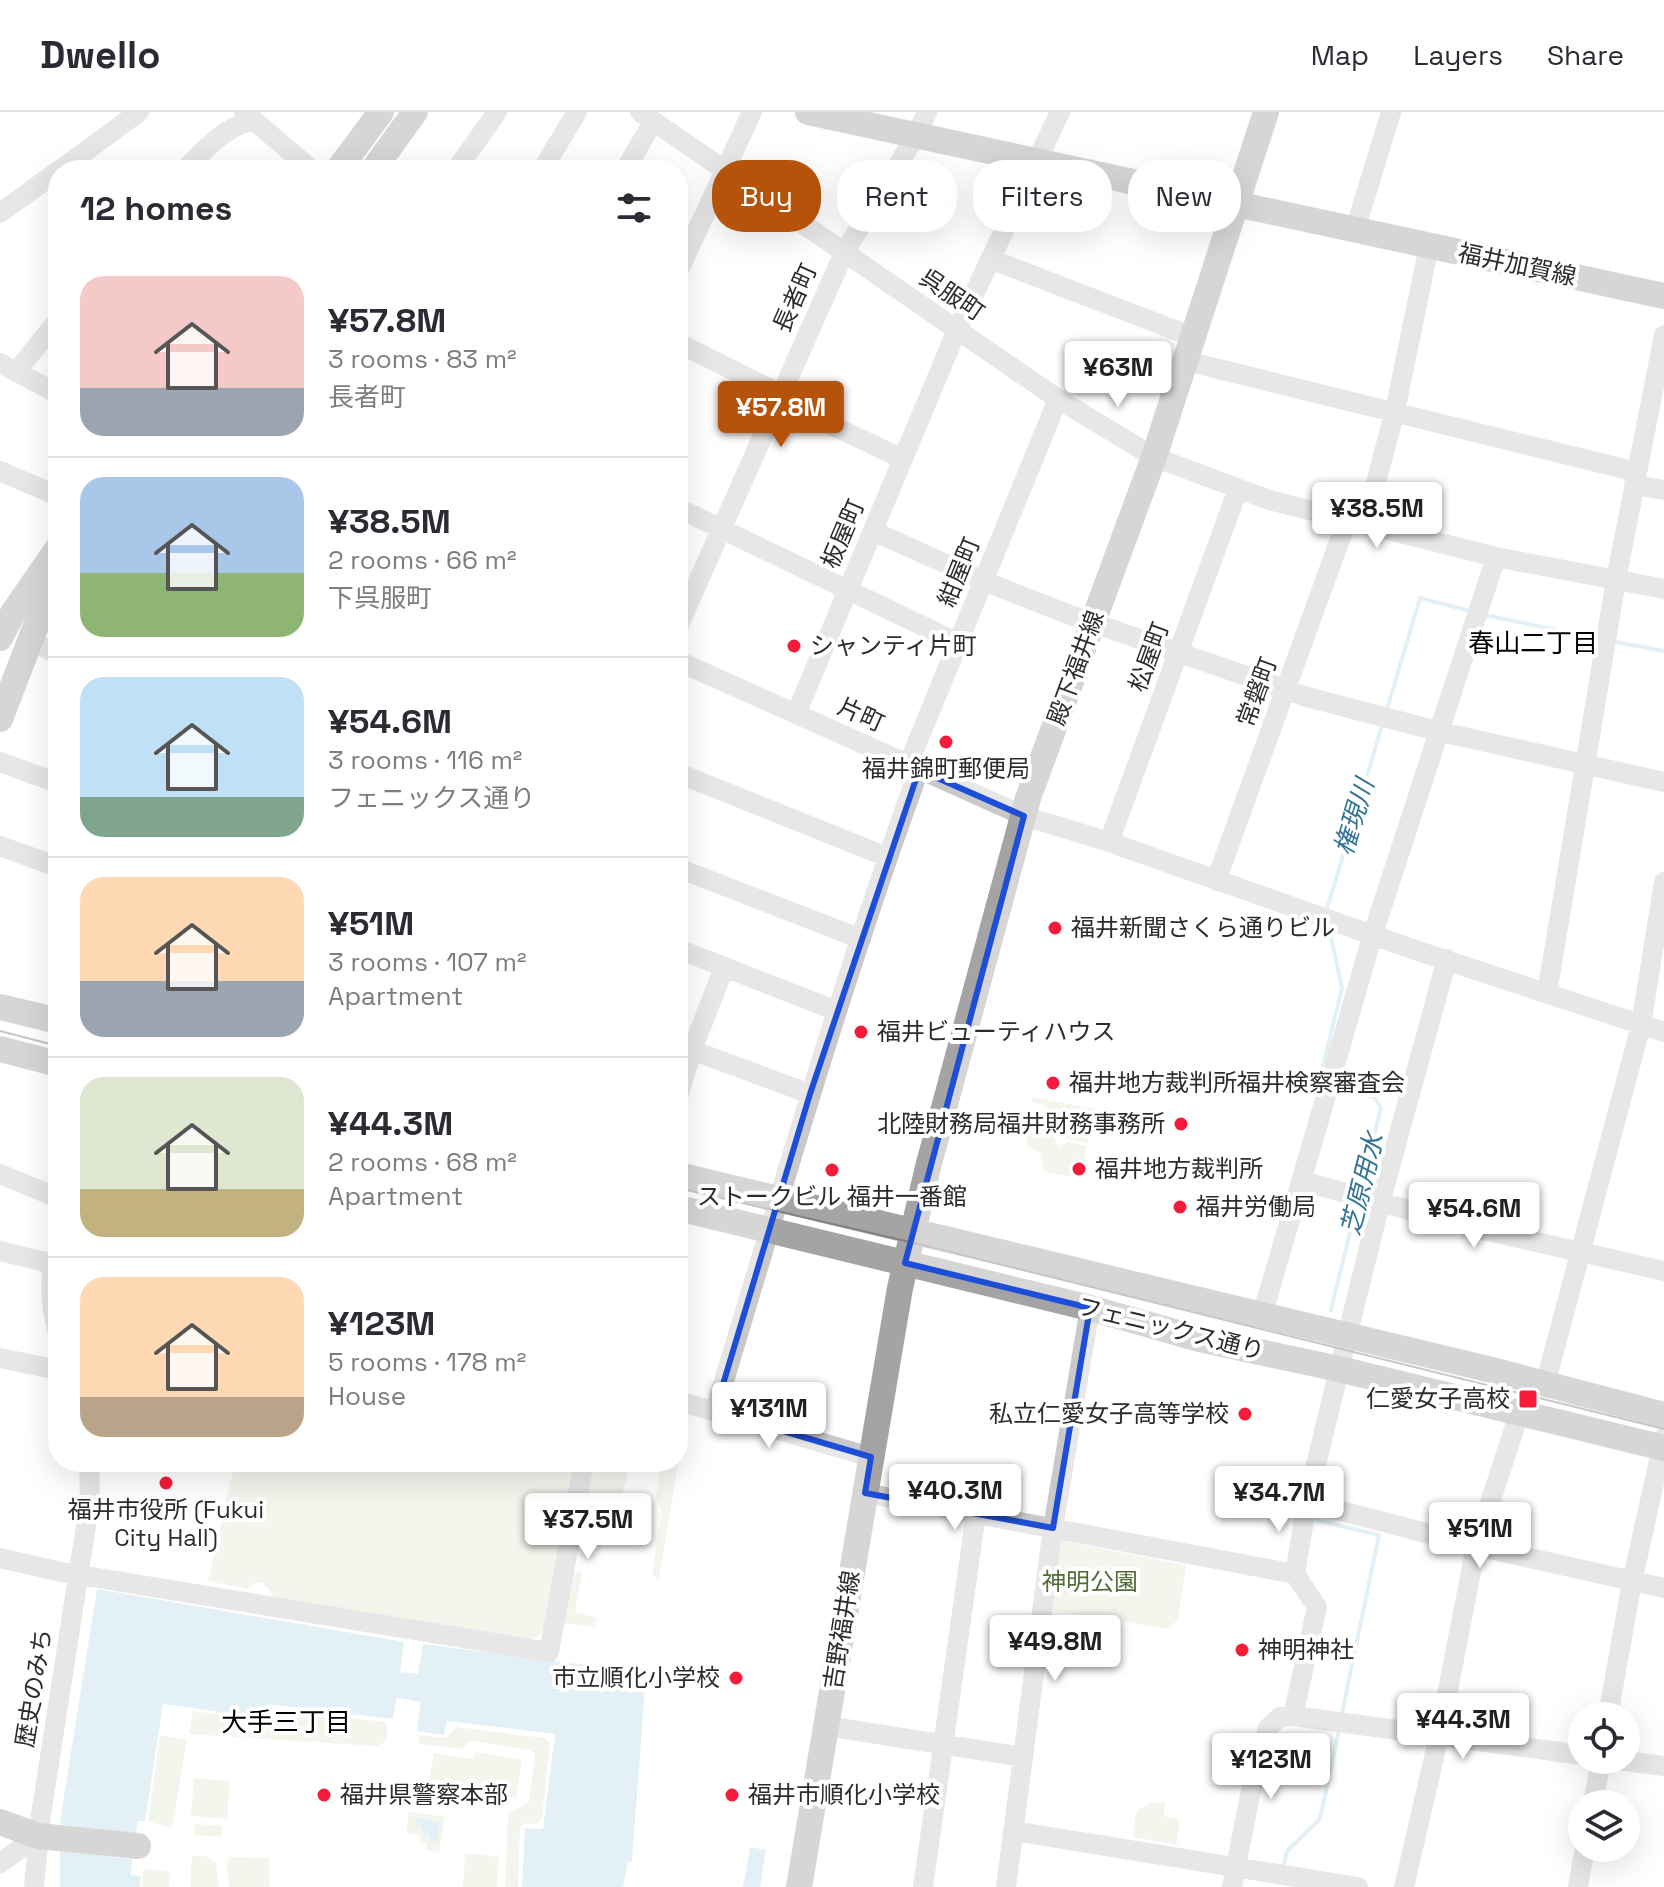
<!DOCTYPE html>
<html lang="en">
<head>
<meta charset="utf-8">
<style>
  body { margin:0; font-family:"Space Grotesk","Noto Sans JP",sans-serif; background:#f7f7f7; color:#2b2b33; height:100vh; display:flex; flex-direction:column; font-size:30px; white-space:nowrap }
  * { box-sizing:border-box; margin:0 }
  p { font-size:26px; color:#7c7c81 }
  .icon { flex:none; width:44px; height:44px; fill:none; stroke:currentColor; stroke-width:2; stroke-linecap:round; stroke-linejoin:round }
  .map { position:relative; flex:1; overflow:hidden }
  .details { position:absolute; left:48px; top:48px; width:640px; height:1312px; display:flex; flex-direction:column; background:#fff; border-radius:32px; box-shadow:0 8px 32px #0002 }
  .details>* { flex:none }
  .hud { position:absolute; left:712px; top:48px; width:760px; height:72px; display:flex; gap:16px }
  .controls { position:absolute; left:1568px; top:1590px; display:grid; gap:16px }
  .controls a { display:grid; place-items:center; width:72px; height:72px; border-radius:50%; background:#fff; box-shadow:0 8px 32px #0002; font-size:40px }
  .price { position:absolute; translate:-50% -68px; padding:0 18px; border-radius:8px; background:#fff; color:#222; font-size:26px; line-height:52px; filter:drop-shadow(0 2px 4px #0008) }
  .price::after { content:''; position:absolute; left:50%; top:48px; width:24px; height:18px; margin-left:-12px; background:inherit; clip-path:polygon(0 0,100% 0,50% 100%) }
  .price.on { background:#b45309; color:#fff }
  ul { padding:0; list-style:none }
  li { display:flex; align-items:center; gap:24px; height:200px; padding:0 32px }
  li+li { border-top:2px solid #e1e1e2 }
  li span { display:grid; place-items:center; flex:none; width:224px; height:160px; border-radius:24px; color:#555 }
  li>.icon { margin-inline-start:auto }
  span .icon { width:96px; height:96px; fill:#fffc; stroke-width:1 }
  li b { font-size:34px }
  h2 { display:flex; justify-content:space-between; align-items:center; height:96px; padding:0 32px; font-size:34px }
  .tag { padding:0 28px; border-radius:32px; background:#fff; box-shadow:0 8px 32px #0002; font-size:28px; line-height:72px }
  .tag.on { background:#b45309; color:#fff }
  header { display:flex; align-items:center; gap:48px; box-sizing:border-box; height:112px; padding:0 40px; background:#fff; border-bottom:2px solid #e1e1e2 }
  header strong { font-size:38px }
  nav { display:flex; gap:44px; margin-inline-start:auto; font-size:28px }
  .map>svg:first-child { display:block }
  .green { fill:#e3ebd7 }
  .water { fill:#c1dfee }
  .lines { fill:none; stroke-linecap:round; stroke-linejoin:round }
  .stream { stroke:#c1dfee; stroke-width:4 }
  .minor { stroke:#c9c9c9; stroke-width:20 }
  .major { stroke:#a4a4a4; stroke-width:26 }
  .tram { stroke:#818181; stroke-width:2 }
  .marked { fill:none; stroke:#1d4ed8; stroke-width:6; stroke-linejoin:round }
  .poi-dot { fill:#f51b39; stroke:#fff; stroke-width:3 }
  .labels { text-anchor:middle; stroke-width:8; stroke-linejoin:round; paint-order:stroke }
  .street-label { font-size:24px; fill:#2c2c2c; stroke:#fff }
  .poi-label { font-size:24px; fill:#2c2c2c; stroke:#fff; text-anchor:start }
  .park-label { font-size:24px; fill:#526b36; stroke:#fff }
  .neighbourhood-label { font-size:26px; fill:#000; stroke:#fff }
  .water-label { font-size:26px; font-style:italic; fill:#337494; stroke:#fff }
</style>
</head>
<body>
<header>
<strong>Dwello</strong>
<nav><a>Map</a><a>Layers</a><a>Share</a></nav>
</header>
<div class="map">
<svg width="1664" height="1775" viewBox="0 0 1664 1775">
  <rect width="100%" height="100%" fill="#fff"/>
  <path class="green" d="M1033 985 1094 997 1088 1031 1069 1027 1062 1020 1056 1021 1054 1026 1059 1034 1068 1030 1087 1034 1080 1067 1043 1059 1041 1042 1026 1033 1033 998 1045 1000 1047 994 1032 990Z
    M678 1341H680L659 1467 652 1463 662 1399 656 1385 660 1359 630 1354 620 1389 609 1391 599 1398 593 1417 581 1416 595 1350H678Z
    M235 1350H577L547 1517 526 1532 272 1488 271 1480 262 1471H253L247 1477 208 1469Z
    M1062 1429 1186 1453 1178 1508 1167 1517 1051 1498Z
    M582 1460 575 1500 597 1506 594 1515 563 1511 573 1461Z
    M275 1598 385 1610 388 1616 385 1630 377 1634 189 1622 193 1599 257 1608Z
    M456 1615 544 1626 550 1631 542 1706 536 1712 525 1711 520 1715 518 1775H505L508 1705 509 1700 522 1695 529 1689 535 1641 529 1638 470 1629 462 1637 420 1632 418 1629 421 1623 446 1626Z
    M160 1623 187 1627 173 1713 170 1716 148 1709Z
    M475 1640 522 1648 516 1687 490 1683 491 1678 476 1676 475 1682 467 1681 468 1673 429 1667 434 1641 473 1647Z
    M194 1666 230 1669 227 1707 191 1704Z
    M1156 1690 1165 1691 1164 1704 1178 1707 1180 1711 1176 1733 1133 1725C1137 1704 1130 1697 1156 1690Z
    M409 1699 445 1705 439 1740 426 1738 427 1732 420 1730V1724L406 1721Z
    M195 1712 222 1714V1725L194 1723Z
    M465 1741 499 1745 497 1775H463Z
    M192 1744H206L216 1752 219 1775H190Z
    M229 1745 269 1746 270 1775H229L227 1751Z
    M146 1757 167 1759 170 1763 169 1775H142L143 1761Z"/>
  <path class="water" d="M97 1477 404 1530 400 1560 418 1562 423 1532 646 1561 632 1750H628L623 1775H522L525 1716 543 1717 555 1622 447 1609 444 1623 417 1619 421 1590 398 1586 396 1587 393 1607 268 1592 267 1598 259 1597 258 1605 163 1592 145 1709H138L136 1721 63 1713 60 1709Z
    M416 1706 440 1710 437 1730 430 1729V1723L422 1721V1715L415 1714Z
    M750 1735 766 1738 760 1775H743Z
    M60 1739 132 1747 131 1763 141 1764 140 1775H60Z"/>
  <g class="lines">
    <path class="stream" d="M1485 503 1595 526
      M1615 530 1664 539
      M1387 597 1420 486 1467 498
      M1327 797 1382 614
      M1321 962 1342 876 1330 821
      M1337 975 1374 985 1381 996 1360 1079
      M1331 1198 1357 1092
      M1288 1379 1287 1387 1292 1401
      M1312 1407 1379 1423 1341 1606
      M1283 1757 1287 1739 1320 1707 1339 1618"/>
    <path class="minor" d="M244 0 312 58
      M640 0 1058 287 1154 345 1269 388 1496 445 1664 477
      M60 58 139 0
      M185 58C204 38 224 15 252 9
      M456 58 497 0
      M542 58 577 0
      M625 58 653 10
      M0 101 58 59
      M1355 118 1391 0
      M990 147 1193 225
      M678 160 752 0
      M678 231 781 282
      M1186 249 1637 360
      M0 251 58 282
      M16 260 58 208
      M778 288 903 347
      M0 359 58 384
      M1634 373 1664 378
      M678 396 958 531
      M1365 412 1395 299 1429 134
      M873 419 984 469 1070 503 1307 585 1441 620 1664 670
      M678 515 844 141 917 22 927 0
      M30 529 58 542
      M678 549 1024 704 1109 730 1418 839 1664 920
      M796 602 957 218 1060 0
      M0 650 58 671
      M908 653 1058 287
      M678 661 887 745
      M1109 730 1238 377
      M0 734 58 755
      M678 756 861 827
      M1216 769 1347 408
      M678 837 837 899
      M1547 881 1616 468 1664 223
      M678 933 810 982
      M678 985 692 938 724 856
      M0 1062 58 1086
      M1301 1069 1488 1119 1664 1159
      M0 1139 53 1152
      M58 1140C47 1167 51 1193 58 1222
      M1262 1204 1373 822 1496 445
      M0 1246 58 1258
      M1545 1273 1641 913 1664 770
      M678 1289 871 1345
      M715 1299C780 1084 842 869 919 658
      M865 1381 1295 1462
      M1307 1390 1476 1434 1664 1476
      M0 1446 61 1460 549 1540 584 1350
      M1293 1604 1317 1495 1295 1462 1307 1390 1347 1225 1380 1091 1447 847
      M1608 1604 1632 1470 1664 1326
      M826 1614 1023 1645
      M1618 1648 1664 1654
      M1593 1692 1601 1648
      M1013 1719 1358 1775
      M0 1751 38 1724
      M34 1775 41 1703 90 1388 89 1350
      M923 1775 976 1402
      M1006 1775 1053 1416 1090 1196
      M1232 1775 1253 1668 1268 1616 1280 1605 1293 1604 1582 1643
      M1404 1775 1439 1624 1476 1434 1519 1302
      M1578 1775 1585 1736"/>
    <path class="major" d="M808 0 1664 184
      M338 58 381 0
      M373 58 415 0
      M0 526 13 501 58 436
      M0 607 35 516 58 478
      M0 895 58 909
      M0 937 58 952
      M678 1063 1496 1259 1664 1303
      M678 1096 1090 1196 1199 1227 1339 1257 1664 1336
      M0 1710 38 1724 138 1734
      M799 1775 900 1176 928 1055 1028 686 1154 345 1266 0"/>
    <path class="tram" d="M0 919 58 934
      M678 1076 910 1130 1664 1317"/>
  </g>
  <path d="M0 0H1664V1775H0ZM919 658 1024 704 905 1151 1090 1196 1053 1416 865 1381 871 1345 715 1299 810 982Z" fill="#fff" fill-opacity=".55" fill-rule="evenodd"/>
  <path class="marked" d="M919 658 1024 704 905 1151 1090 1196 1053 1416 865 1381 871 1345 715 1299 810 982Z"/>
  <g class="poi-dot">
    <circle cx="794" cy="534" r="8"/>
    <circle cx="946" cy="630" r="8"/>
    <circle cx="1055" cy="816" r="8"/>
    <circle cx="861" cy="920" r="8"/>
    <circle cx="1053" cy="971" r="8"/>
    <circle cx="1181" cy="1012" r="8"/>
    <circle cx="1079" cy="1057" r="8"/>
    <circle cx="832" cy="1058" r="8"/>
    <circle cx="1180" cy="1095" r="8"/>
    <rect x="1518" y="1277" width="20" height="20" rx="4"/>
    <circle cx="1245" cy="1302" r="8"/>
    <circle cx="166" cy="1371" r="8"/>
    <circle cx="1242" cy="1538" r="8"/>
    <circle cx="736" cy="1566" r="8"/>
    <circle cx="324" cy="1683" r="8"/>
    <circle cx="732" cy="1683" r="8"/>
  </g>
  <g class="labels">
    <g class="street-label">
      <text transform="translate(1517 153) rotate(12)" y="8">福井加賀線</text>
      <text transform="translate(952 183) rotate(34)" y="8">呉服町</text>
      <text transform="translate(795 186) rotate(-66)" y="8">長者町</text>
      <text transform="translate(843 422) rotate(-67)" y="8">板屋町</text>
      <text transform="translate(959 460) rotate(-68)" y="8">紺屋町</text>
      <text transform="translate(1149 545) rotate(-70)" y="8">松屋町</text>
      <text transform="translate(1076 556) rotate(-70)" y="8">殿下福井線</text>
      <text transform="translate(1257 580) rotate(-70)" y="8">常磐町</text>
      <text transform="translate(861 603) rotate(24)" y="8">片町</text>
      <text transform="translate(1171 1217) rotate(14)" y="8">フェニックス通り</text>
      <text transform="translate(842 1518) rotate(-81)" y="8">吉野福井線</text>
      <text transform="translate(34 1576) rotate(-81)" y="8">歴史のみち</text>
    </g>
    <g class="poi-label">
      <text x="810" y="542">シャンティ片町</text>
      <text x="946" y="665" text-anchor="middle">福井錦町郵便局</text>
      <text x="1071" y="824">福井新聞さくら通りビル</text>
      <text x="877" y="928">福井ビューティハウス</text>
      <text x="1069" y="979">福井地方裁判所福井検察審査会</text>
      <text x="1165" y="1020" text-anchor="end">北陸財務局福井財務事務所</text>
      <text x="1095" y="1065">福井地方裁判所</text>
      <text x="832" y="1093" text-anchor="middle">ストークビル 福井一番館</text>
      <text x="1196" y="1103">福井労働局</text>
      <text x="1510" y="1295" text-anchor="end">仁愛女子高校</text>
      <text x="1229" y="1310" text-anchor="end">私立仁愛女子高等学校</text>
      <text x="166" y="1406" text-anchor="middle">福井市役所 (Fukui<tspan x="166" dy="28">City Hall)</tspan></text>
      <text x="1258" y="1546">神明神社</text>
      <text x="720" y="1574" text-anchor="end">市立順化小学校</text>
      <text x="340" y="1691">福井県警察本部</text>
      <text x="748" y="1691">福井市順化小学校</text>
    </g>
    <g class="park-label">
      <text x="1090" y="1478">神明公園</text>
    </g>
    <g class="neighbourhood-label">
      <text x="1533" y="540">春山二丁目</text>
      <text x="286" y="1619">大手三丁目</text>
    </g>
    <g class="water-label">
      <text transform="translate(1354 705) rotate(-73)" y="9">権現川</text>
      <text transform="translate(1362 1072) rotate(-76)" y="9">芝原用水</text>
    </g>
  </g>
</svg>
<div class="controls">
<a><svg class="icon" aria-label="locate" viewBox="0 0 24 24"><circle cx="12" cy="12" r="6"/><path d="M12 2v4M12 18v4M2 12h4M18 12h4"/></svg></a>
<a><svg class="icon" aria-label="layers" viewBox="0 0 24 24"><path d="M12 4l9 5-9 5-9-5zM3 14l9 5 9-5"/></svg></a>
</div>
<b class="price" style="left:1118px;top:297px">¥63M</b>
<b class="price on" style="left:781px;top:337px">¥57.8M</b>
<b class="price" style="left:1377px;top:438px">¥38.5M</b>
<b class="price" style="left:1474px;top:1138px">¥54.6M</b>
<b class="price" style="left:769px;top:1338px">¥131M</b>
<b class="price" style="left:955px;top:1420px">¥40.3M</b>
<b class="price" style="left:1279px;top:1422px">¥34.7M</b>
<b class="price" style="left:588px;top:1449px">¥37.5M</b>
<b class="price" style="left:1480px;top:1458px">¥51M</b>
<b class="price" style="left:1055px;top:1571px">¥49.8M</b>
<b class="price" style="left:1463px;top:1649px">¥44.3M</b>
<b class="price" style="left:1271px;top:1689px">¥123M</b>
<div class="hud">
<a class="tag on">Buy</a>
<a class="tag">Rent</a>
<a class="tag">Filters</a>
<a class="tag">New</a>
</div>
<section class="details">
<h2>12 homes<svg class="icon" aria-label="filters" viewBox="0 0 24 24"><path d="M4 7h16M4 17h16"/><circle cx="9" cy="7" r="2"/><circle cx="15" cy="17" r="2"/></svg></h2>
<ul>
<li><span style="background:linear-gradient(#f6c9c9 70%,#9aa5b1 0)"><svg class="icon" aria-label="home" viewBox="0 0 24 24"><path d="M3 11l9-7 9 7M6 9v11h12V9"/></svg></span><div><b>¥57.8M</b><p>3 rooms · 83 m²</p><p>長者町</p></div></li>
<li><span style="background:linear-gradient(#a9c7e8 60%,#8fb573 0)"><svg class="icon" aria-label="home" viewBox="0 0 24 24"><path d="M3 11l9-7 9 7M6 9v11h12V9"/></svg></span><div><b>¥38.5M</b><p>2 rooms · 66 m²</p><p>下呉服町</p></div></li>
<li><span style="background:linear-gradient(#bfe0f5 75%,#7fa58c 0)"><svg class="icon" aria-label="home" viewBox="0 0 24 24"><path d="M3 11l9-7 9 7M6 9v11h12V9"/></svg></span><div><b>¥54.6M</b><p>3 rooms · 116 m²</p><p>フェニックス通り</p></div></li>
<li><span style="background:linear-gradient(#ffd9b3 65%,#9aa5b1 0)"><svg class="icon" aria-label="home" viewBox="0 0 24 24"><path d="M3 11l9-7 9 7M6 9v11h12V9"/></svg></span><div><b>¥51M</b><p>3 rooms · 107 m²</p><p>Apartment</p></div></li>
<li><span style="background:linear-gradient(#dfe7d0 70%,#c2b280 0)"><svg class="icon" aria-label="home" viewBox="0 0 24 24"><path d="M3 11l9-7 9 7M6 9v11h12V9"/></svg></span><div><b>¥44.3M</b><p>2 rooms · 68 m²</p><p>Apartment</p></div></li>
<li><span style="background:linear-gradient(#ffd9b3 75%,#b9a48a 0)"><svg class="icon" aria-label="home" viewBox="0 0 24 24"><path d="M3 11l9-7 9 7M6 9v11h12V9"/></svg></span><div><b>¥123M</b><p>5 rooms · 178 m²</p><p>House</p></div></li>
</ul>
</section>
</div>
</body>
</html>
